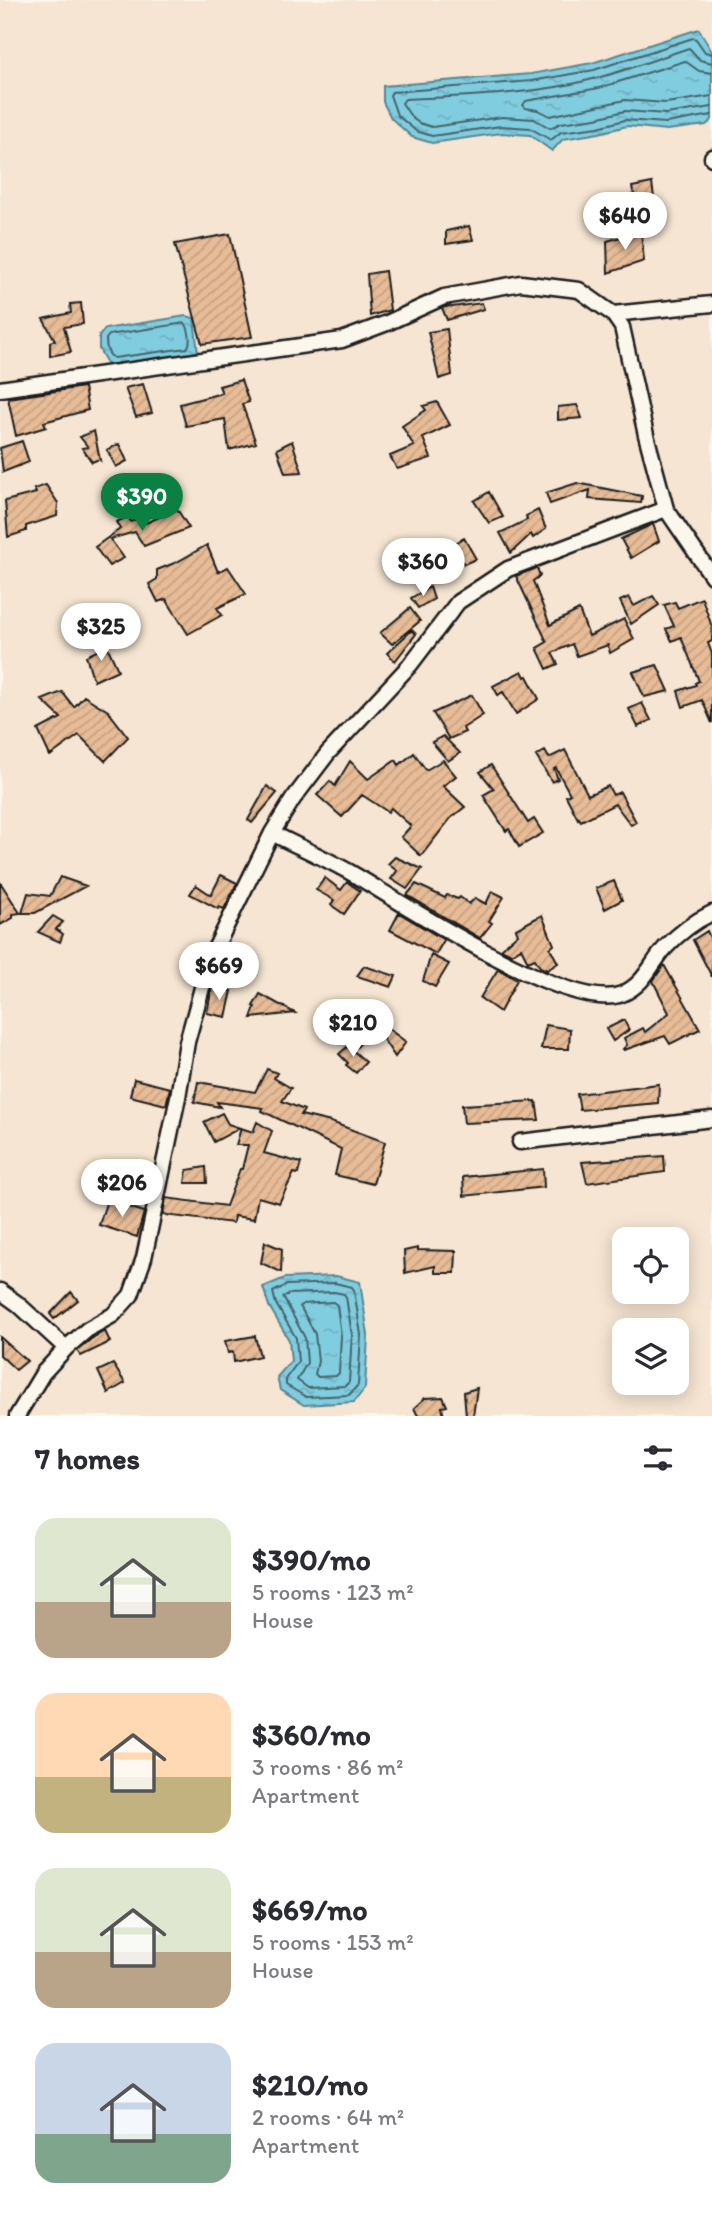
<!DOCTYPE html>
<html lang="en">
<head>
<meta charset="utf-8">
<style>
  body { margin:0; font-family:Itim,sans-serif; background:#f7f7f7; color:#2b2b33; height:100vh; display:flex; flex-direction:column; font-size:26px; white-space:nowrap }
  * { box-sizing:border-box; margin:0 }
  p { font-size:23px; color:#7c7c81 }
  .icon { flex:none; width:38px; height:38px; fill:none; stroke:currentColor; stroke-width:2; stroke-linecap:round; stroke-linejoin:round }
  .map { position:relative; height:1416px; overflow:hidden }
  .panel { display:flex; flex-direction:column; background:#fff; flex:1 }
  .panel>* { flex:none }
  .fabs { position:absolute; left:612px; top:1227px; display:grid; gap:14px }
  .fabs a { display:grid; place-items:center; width:77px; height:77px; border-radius:14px; background:#fff; box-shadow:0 4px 18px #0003; font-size:35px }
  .price { position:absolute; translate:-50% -60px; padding:0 16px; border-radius:24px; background:#fff; color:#222; font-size:23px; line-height:46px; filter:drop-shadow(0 2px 4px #0008) }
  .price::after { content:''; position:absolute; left:50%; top:42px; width:21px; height:16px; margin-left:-10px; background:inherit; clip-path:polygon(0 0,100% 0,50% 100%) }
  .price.current { background:#0b8043; color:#fff }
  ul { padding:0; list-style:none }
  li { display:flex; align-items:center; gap:21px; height:175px; padding:0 35px }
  li span { display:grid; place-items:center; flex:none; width:196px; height:140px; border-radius:21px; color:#555 }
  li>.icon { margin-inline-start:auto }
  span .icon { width:84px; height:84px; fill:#fffc; stroke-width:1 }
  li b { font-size:30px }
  h2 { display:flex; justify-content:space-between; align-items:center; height:84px; padding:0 35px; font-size:30px }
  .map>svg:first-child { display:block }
  .built { fill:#f5e5d2; fill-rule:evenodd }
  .water { fill:url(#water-ripples); stroke:#598692; stroke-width:2 }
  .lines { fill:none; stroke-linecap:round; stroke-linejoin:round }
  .shore { stroke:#44636a; stroke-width:2 }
  .building { fill:url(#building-hatch); stroke:#1c1c1c; stroke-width:2 }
  .street-casing { stroke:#1c1c1c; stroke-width:19 }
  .street { stroke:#fbf7ec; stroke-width:14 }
</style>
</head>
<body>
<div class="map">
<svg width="712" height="1416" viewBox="0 0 712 1416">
  <defs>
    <pattern id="water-ripples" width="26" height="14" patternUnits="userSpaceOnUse" patternTransform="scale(1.75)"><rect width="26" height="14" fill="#81cde0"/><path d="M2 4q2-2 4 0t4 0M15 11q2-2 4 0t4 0" fill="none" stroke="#6fafc0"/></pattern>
    <pattern id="building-hatch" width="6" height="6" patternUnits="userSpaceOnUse" patternTransform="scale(1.75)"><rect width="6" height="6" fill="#e7bc97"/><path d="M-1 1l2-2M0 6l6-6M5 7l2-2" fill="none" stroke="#c6a182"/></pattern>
  </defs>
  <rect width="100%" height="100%" fill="#fbf7ec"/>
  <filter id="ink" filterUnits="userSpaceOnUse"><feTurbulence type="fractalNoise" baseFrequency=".0143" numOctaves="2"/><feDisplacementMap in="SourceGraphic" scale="14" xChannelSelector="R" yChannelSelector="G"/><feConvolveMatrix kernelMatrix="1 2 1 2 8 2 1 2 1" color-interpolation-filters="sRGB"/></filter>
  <g filter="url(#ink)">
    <path class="built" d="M0 0H712V1416H0ZM625 1239H677V1292H625ZM625 1330H677V1382H625Z"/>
    <path class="water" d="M699 29 712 52V120L706 125 667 130 627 126 599 133 563 139 552 151 530 135 501 133 432 143 412 137 391 118 383 102V86L531 74 592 63Z
      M186 316 194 318 198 354 108 365 99 349V336L105 329Z
      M336 1276 360 1282 368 1335 365 1388 354 1402 304 1405 280 1390 277 1377 291 1361 289 1340 269 1306 263 1287 285 1278Z"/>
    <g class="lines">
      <path class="shore" d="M712 54 705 52 696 39 693 38 594 70 532 81 392 92 390 95 397 115 416 131 432 136 501 126 530 128 551 140 561 132 598 127 625 120 666 123 712 115
        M712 63 700 60 689 48C658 58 628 70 597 78 535 95 469 96 405 99L402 103 412 118 419 123 432 127 502 117 534 119 550 128 561 123 596 118 625 111 666 114 712 107
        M712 73 699 71 685 61 599 88 526 101 523 105 525 108 538 110 550 116 625 100 666 103 712 96
        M185 323C189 328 192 343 187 348L114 358C107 355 106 346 106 339L109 335Z
        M335 1283 352 1287 354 1290 361 1335 358 1385 349 1395 306 1397 286 1385V1378L298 1362 296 1338 276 1304 273 1292 287 1285Z
        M334 1292 344 1294 346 1297 352 1335 349 1382 345 1386 308 1388 297 1380 307 1363 305 1338 283 1297 289 1294Z
        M333 1302 337 1305 341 1336 339 1373 336 1376 318 1377 315 1374 318 1361 315 1334 300 1306 303 1304Z"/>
    </g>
    <path class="building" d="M652 183 655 205 637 207 632 187Z
      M469 226 473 240 446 244V231Z
      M641 231 644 261 608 273 607 241Z
      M230 234 252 337 202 344 175 244Z
      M385 271 390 310 370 316 367 274Z
      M81 303 83 324 64 327 71 352 50 356V342L55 340 43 319 71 313 70 304Z
      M482 303 484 309 447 320 442 308 450 306 452 307Z
      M447 329 452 375 439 379 428 332Z
      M241 380 249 402 242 404 256 443 229 450 225 419 186 426 180 404 222 393 219 386Z
      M143 384 152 413 136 417 125 388Z
      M84 387 88 410 44 422 46 427 16 436 8 398Z
      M437 402 450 425 423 438 431 458 397 469 390 456 414 446 402 426 426 410 423 406Z
      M577 405 582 418 558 420V407Z
      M94 431 100 460 99 459 92 462 82 448 88 447 80 437Z
      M22 441 29 462 3 472 0 448Z
      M292 441 302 472 285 473 277 449Z
      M119 444 127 461 116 467 107 450Z
      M577 483 642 496 641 503 589 499 590 490 550 504 546 493Z
      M46 485 58 503 57 516 26 526V531L8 537 5 501 36 493 34 489Z
      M489 492 503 517 489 523 474 501Z
      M177 509 189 528 144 546 135 532 110 539 124 558 109 566 95 547 120 529 116 522 128 517 131 522 143 515 146 523Z
      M538 510 546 529 533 538 531 534 511 553 500 533 527 520 526 516Z
      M653 524 659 541 631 558 621 539Z
      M464 538 476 559 464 564 452 545Z
      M207 545 218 572 228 567 246 594 217 608 222 615 188 634 166 599 158 602 149 584 157 579V570L177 562Z
      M537 568 540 576 533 581 550 625 579 610 589 636 624 619 634 639 610 653 608 645 577 656 572 644 552 653 558 664 547 669 537 648 547 642 516 576Z
      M430 587 434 599 418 608 411 598Z
      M653 596 659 605 631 624 620 601 629 597 634 606Z
      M702 598 712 627V641L708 643 712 654V723L702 700 683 707 678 691 696 685 695 683 699 681 681 637 672 641 666 629 674 626 664 605 675 602 678 608Z
      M410 608 420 621 392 644 380 633Z
      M412 630 416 634 395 661 387 653Z
      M107 646 118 670 94 681 86 656Z
      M657 665 669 691 644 697 633 672Z
      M522 671 525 677 527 676 539 699 516 714 503 692 498 695 493 686Z
      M62 692 74 707 84 696 108 711 128 737 105 761 79 735 50 756 38 730 61 718 42 700Z
      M472 695 483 715 463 728 465 732 449 739 433 713Z
      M642 703 651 720 638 727 629 709Z
      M443 736 460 753 448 761 432 742Z
      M565 750 588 795 608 786 613 795 620 792 636 822 631 825 615 804 581 821 579 818 578 819 566 796 570 794 556 768 554 769 558 779 552 782 536 756 545 751 549 758Z
      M414 753 426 770 443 760 456 776 443 786 465 807 451 818 421 856 401 837 411 826 391 808 388 812 362 795 342 817 317 795 330 781 335 786 350 761 368 779 396 760 399 765Z
      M491 765 528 823 534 819 543 833 519 847 509 829 506 831 483 795 494 789 480 772Z
      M267 786 277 793 252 823 248 820Z
      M395 857 422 869 407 889 391 879 397 871 388 864Z
      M221 875 237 883 224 909 219 907 218 909 190 894 196 885 211 895Z
      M60 877 86 886 35 913H22L28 893 50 896Z
      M325 878 341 890 347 882 360 891 344 914 331 905 334 900 316 890Z
      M614 881 622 900 605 909 596 888Z
      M0 882 20 913 13 914V918L0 925Z
      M416 884 445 898 447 895 458 899 460 897 469 904 475 898 486 904 492 891 504 897 489 921 492 923 480 938 407 895Z
      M399 913 444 940 436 954 390 930Z
      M542 915 554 945 550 948 558 963 547 970 540 967 535 959 528 962 521 948 511 954 501 949 518 934 516 929Z
      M53 916 63 922 56 929 63 934 60 942 38 932Z
      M707 931 712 942V977L693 940Z
      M431 955 449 964 435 987 423 981Z
      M664 965 700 1029 670 1044 665 1036 624 1050 623 1049 627 1045 624 1038 643 1028 645 1032 669 1013 653 981Z
      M364 966 396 976 391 987 357 976Z
      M498 969 517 980 500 1012 480 998Z
      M212 987 232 991 226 1017 207 1013Z
      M260 994 295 1013 251 1018 255 1007 253 1006Z
      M326 1006 364 1025 369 1017 367 1013 406 1042 395 1057 375 1027 356 1048 351 1045 356 1036 324 1010Z
      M624 1020 629 1030 613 1041 606 1029Z
      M546 1025 570 1029 569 1049H541Z
      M348 1046 366 1062 356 1073 346 1065 348 1063 339 1054Z
      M267 1069 277 1073 274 1078 291 1088 282 1101 304 1110 301 1115 331 1122 385 1142 373 1184 335 1175 341 1149 262 1111 263 1108 217 1102 220 1107 194 1102 198 1082 255 1092Z
      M134 1079 170 1088 166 1105 130 1096Z
      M659 1084 658 1103 580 1110 577 1094Z
      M536 1101 539 1120 464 1123 462 1105Z
      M222 1113 228 1124 240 1128 214 1142 204 1122Z
      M257 1122 272 1131 264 1153 301 1163 298 1174 294 1173 279 1203 258 1197 254 1219 234 1216 233 1223 163 1215 166 1198 226 1206 240 1169H242L248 1145H236L241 1128 253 1132Z
      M664 1156 665 1172 587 1183 582 1162Z
      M206 1167 207 1183H185L187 1170Z
      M543 1169 544 1187 464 1196 463 1177Z
      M107 1200 144 1212 137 1237 99 1225Z
      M265 1242 282 1249 281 1272 261 1263Z
      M418 1248V1250L456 1251 455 1273H435V1266L405 1273 404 1251Z
      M71 1292 78 1300 54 1319 50 1314Z
      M105 1331 110 1342 81 1356 77 1351 91 1339Z
      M255 1336 260 1356 234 1362 233 1352 228 1353 225 1341Z
      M0 1337 27 1361 16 1370 0 1355Z
      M113 1364 125 1383 108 1393 98 1371Z
      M477 1388 473 1416H466L464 1392Z
      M443 1397 447 1406 442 1407 444 1416H418L414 1408 425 1398Z"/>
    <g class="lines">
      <defs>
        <path id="street" d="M712 157V158
          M613 314 712 304
          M0 389 342 340 387 323 444 297 521 283 579 290 613 314 622 327 646 435 666 509 712 576
          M272 833C299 847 327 859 353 874 401 902 571 1015 622 994 645 984 650 965 665 948 678 934 695 921 712 913
          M520 1142 712 1119
          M0 1291 18 1304 66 1348
          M17 1416 43 1373 66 1348 88 1329 113 1315 131 1295 144 1258 178 1097 187 1042 210 959 272 833 293 799 328 753 410 665 458 602 508 569 666 509"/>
      </defs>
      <use href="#street" class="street-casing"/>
      <use href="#street" class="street"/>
    </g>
  </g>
</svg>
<div class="fabs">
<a><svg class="icon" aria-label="locate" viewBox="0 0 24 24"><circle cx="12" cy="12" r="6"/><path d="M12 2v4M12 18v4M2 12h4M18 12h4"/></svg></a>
<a><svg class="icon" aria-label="layers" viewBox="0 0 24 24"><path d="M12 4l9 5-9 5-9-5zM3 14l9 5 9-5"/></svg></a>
</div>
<b class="price" style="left:625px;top:252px">$640</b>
<b class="price current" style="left:142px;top:533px">$390</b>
<b class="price" style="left:423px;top:598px">$360</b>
<b class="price" style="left:101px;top:663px">$325</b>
<b class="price" style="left:219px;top:1002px">$669</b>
<b class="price" style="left:353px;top:1059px">$210</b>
<b class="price" style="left:122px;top:1219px">$206</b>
</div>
<section class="panel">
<h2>7 homes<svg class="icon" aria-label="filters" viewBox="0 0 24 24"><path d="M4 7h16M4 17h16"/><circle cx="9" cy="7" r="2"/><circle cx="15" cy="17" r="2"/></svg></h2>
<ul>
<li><span style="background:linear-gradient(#dfe7d0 60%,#b9a48a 0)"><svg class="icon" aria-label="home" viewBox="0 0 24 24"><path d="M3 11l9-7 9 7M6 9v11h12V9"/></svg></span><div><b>$390/mo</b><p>5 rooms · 123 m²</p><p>House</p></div></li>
<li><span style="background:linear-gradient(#ffd9b3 60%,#c2b280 0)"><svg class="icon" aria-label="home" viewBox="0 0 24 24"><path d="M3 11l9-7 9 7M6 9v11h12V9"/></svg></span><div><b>$360/mo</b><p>3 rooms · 86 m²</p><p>Apartment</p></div></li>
<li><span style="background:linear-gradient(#dfe7d0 60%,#b9a48a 0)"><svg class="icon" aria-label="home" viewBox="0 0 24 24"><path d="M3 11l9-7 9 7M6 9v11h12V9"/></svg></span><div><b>$669/mo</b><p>5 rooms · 153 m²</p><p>House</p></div></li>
<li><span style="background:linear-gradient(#c9d6e8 65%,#7fa58c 0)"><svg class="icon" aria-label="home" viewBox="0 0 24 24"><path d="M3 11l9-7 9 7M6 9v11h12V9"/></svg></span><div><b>$210/mo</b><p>2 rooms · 64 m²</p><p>Apartment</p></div></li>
</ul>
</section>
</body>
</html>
